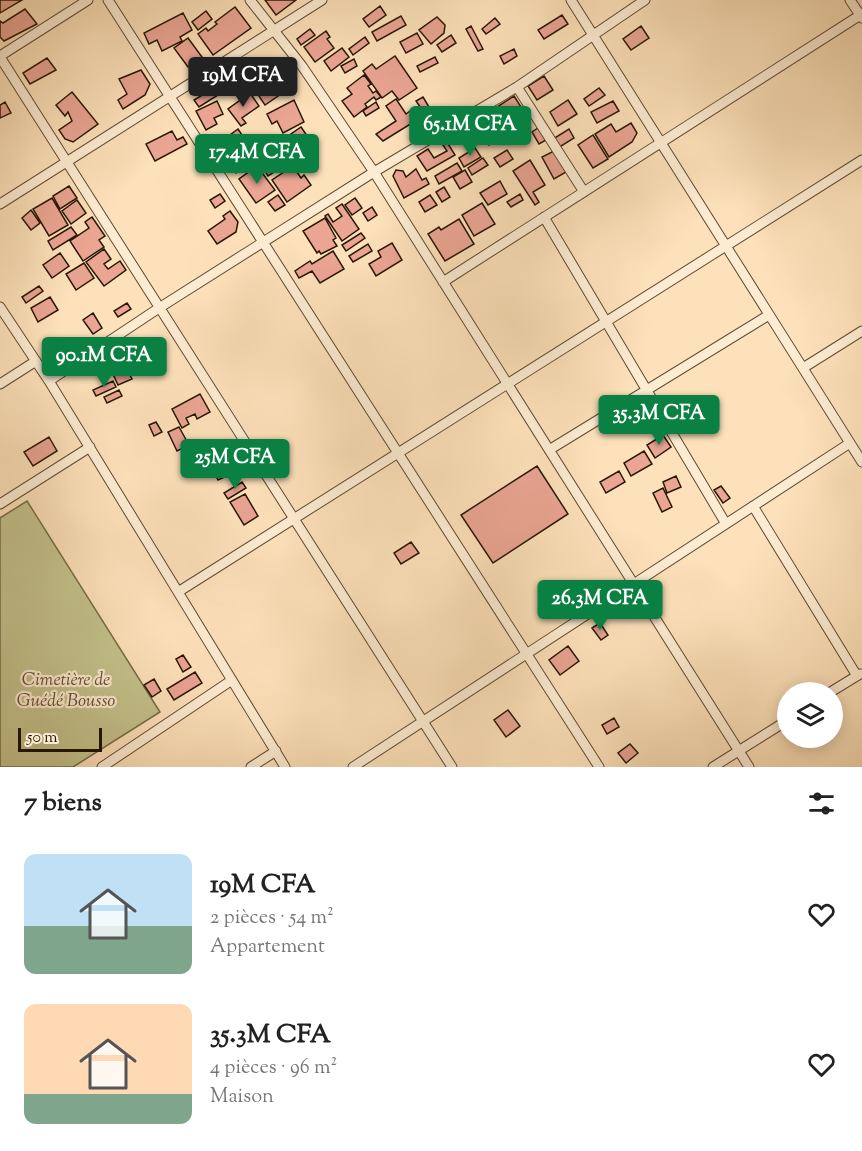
<!DOCTYPE html>
<html lang="fr">
<head>
<meta charset="utf-8">
<style>
  body { margin:0; font-family:"Sorts Mill Goudy",serif; background:#f6f6f6; color:#222; height:100vh; display:flex; flex-direction:column; font-size:22px; white-space:nowrap }
  * { box-sizing:border-box; margin:0 }
  p { font-size:20px; color:#767676 }
  .icon { flex:none; width:33px; height:33px; fill:none; stroke:currentColor; stroke-width:2; stroke-linecap:round; stroke-linejoin:round }
  .map { position:relative; height:767px; overflow:hidden }
  .sheet { display:flex; flex-direction:column; background:#fff; flex:1 }
  .sheet>* { flex:none }
  .tools { position:absolute; left:777px; top:682px; display:grid; gap:12px }
  .tools a { display:grid; place-items:center; width:66px; height:66px; border-radius:50%; background:#fff; box-shadow:0 3px 15px #0003; font-size:30px }
  .scale { position:absolute; left:18px; bottom:15px; width:84px; box-sizing:border-box; padding-left:6px; border:3px solid #291706; border-top:0; font-size:16px; line-height:21px; white-space:nowrap; color:#291706; -webkit-text-stroke:4px #feecd2; paint-order:stroke }
  .price { position:absolute; translate:-50% -51px; padding:0 14px; border-radius:6px; background:#0b8043; color:#fff; font-size:20px; line-height:39px; filter:drop-shadow(0 2px 3px #0008) }
  .price::after { content:''; position:absolute; left:50%; top:36px; width:18px; height:14px; margin-left:-9px; background:inherit; clip-path:polygon(0 0,100% 0,50% 100%) }
  .price.current { background:#222; color:#fff }
  ul { padding:0; list-style:none }
  li { display:flex; align-items:center; gap:18px; height:150px; padding:0 24px }
  li span { display:grid; place-items:center; flex:none; width:168px; height:120px; border-radius:12px; color:#555 }
  li>.icon { margin-inline-start:auto }
  span .icon { width:72px; height:72px; fill:#fffc; stroke-width:1 }
  li b { font-size:26px }
  h2 { display:flex; justify-content:space-between; align-items:center; height:72px; padding:0 24px; font-size:26px }
  .map>svg:first-child { display:block }
  .green { fill:#c4c28c; stroke:#766c49; stroke-width:1.5 }
  .building { fill:#eaa593; stroke:#291706; stroke-width:1.5 }
  .lines { fill:none; stroke-linecap:round; stroke-linejoin:round }
  .street-casing { stroke:#5e4a33; stroke-width:11 }
  .street { stroke:#feecd2; stroke-width:9 }
  .labels { text-anchor:middle; stroke-width:4.5; stroke-linejoin:round; paint-order:stroke }
  .park-label { font-size:18px; font-style:italic; fill:#5f5335; stroke:#feecd2 }
</style>
</head>
<body>
<div class="map">
<svg width="862" height="767" viewBox="0 0 862 767">
  <rect width="100%" height="100%" fill="#fde1ba"/>
  <filter id="stains"><feTurbulence type="fractalNoise" baseFrequency=".00333" numOctaves="4"/><feColorMatrix values="0 0 0 0 .2 0 0 0 0 .09 0 0 0 0 .02 0 0 0 .5 -.17"/></filter>
  <radialGradient id="worn" r=".72"><stop offset=".6" stop-color="#630" stop-opacity="0"/><stop offset="1" stop-color="#630" stop-opacity=".3"/></radialGradient>
  <path class="green" d="M27 501 160 712 73 767H0V518Z"/>
  <path class="building" d="M0 0H22L0 13Z
    M265 0H296L276 15Z
    M380 6 386 15 369 27 363 19Z
    M235 7 251 28 213 55 198 34 206 28 208 31 217 24 215 22Z
    M25 9 37 24 4 41 0 37V21L3 23Z
    M206 11 212 19 198 30 192 22Z
    M183 13 192 30 180 37 182 41 162 51 157 40 149 44 144 33Z
    M562 15 568 24 544 39 538 30Z
    M401 16 406 25 377 41 372 32Z
    M437 17 445 25 444 33 431 44 419 30Z
    M495 18 500 24 486 34 482 29Z
    M471 26 483 49 478 51 466 29Z
    M641 26 649 38 631 50 623 39Z
    M310 29 315 35 301 45 297 39Z
    M326 31 330 37 327 39 334 48 315 62 304 47Z
    M417 33 423 44 406 53 400 42Z
    M451 35 456 43 442 52 437 45Z
    M365 37 369 43 353 55 349 49Z
    M188 38 202 57 188 67 174 48Z
    M342 48 349 57 331 71 324 61Z
    M514 49 517 56 504 64 500 56Z
    M395 56 417 88 399 100 392 91 382 98 363 71 372 64 376 69Z
    M435 57 438 63 420 72 417 66Z
    M47 58 56 70 30 84 23 73Z
    M259 59 272 60 291 87 265 105 242 71 247 67 252 75 264 66Z
    M354 59 357 66 345 73 341 66Z
    M141 70 150 84 145 95 123 109 118 100 127 94 119 79Z
    M364 75 371 84 368 86 373 93 376 91 381 97 376 100 374 97 365 104 367 107 354 117 342 101 352 94 347 88Z
    M544 76 553 90 537 100 528 86Z
    M214 88 218 95 199 107 194 100Z
    M599 88 605 95 589 106 584 99Z
    M72 92 98 124 73 142 65 139 59 130 72 121 68 112 65 116 56 105Z
    M250 93 259 106 242 118 246 123 241 126 228 109Z
    M514 96 521 107 504 118 497 107Z
    M423 97 429 107 423 111 416 101Z
    M396 99 406 114 410 111 417 120 383 141 376 134 396 121 386 106Z
    M294 100 304 122 283 133 277 121 272 124 267 114Z
    M568 100 577 114 558 126 550 112Z
    M217 101 223 114 214 118 217 124 206 130 196 111Z
    M613 101 619 111 597 123 591 112Z
    M5 102 11 113 0 118V105Z
    M376 102 379 108 366 116 363 111Z
    M496 108 511 131 489 145 474 122Z
    M631 123 637 133 632 142 609 157 595 134 611 124 616 132Z
    M301 127 314 146 294 160 281 141Z
    M538 128 546 140 539 144 532 132Z
    M238 129 242 135 230 143 226 138Z
    M569 129 574 138 558 148 553 139Z
    M172 131 177 140 183 137 187 144 155 161 146 144Z
    M593 135 608 159 593 168 578 145Z
    M445 139 455 155 427 171 417 156 428 149 434 158 447 151 441 142Z
    M274 148 285 165 268 176 257 159Z
    M475 148 481 157 464 167 459 158Z
    M246 150 253 160 236 173 229 164Z
    M507 150 513 159 500 167 494 158Z
    M554 151 566 172 554 179 542 157Z
    M483 158 488 165 472 175 468 168Z
    M530 160 545 185 533 192 539 202 535 205 513 171Z
    M457 163 462 171 439 184 435 176Z
    M257 166 275 190 256 203 239 179Z
    M293 166 301 178 304 175 311 185 287 202 272 180Z
    M416 169 422 180 426 178 429 184 404 198 393 176 396 170 403 171 406 177Z
    M465 170 472 182 460 189 453 177Z
    M500 181 507 194 488 205 480 193Z
    M69 186 77 198 60 209 53 196Z
    M444 187 450 197 442 202 436 192Z
    M220 194 225 201 215 208 210 200Z
    M520 194 523 200 511 207 507 202Z
    M278 195 285 205 275 211 268 202Z
    M430 195 437 205 425 212 419 202Z
    M52 198 68 225 49 236 33 209Z
    M355 198 362 208 352 215 345 205Z
    M77 200 86 213 71 224 62 211Z
    M482 203 495 224 474 236 462 215Z
    M342 204 359 229 342 241 325 216 328 214 333 222 342 216 336 208Z
    M372 207 377 215 368 221 363 213Z
    M31 210 40 223 31 230 22 218Z
    M230 211 238 222 236 232 217 244 208 231 225 219 223 216Z
    M92 217 105 236 99 240 104 247 83 261 70 241 89 228 85 222Z
    M325 218 336 238 333 240 337 246 321 254 319 251 317 253 303 231Z
    M459 219 474 244 445 261 428 234 439 227 441 230Z
    M71 227 77 235 53 250 48 241Z
    M361 233 365 238 346 251 342 245Z
    M392 243 402 260 376 276 369 264 381 257 378 251Z
    M368 244 372 251 353 262 349 256Z
    M104 249 111 259 104 264 108 269 120 261 126 270 104 286 86 262Z
    M333 251 344 269 320 283 312 271 299 278 295 271 310 261 312 264Z
    M60 253 69 266 52 278 43 265Z
    M84 263 94 278 76 290 66 274Z
    M39 286 43 291 26 303 22 297Z
    M50 297 58 310 38 322 31 308Z
    M127 303 131 309 118 317 114 311Z
    M93 313 102 328 93 334 83 320Z
    M61 340 67 349 57 355 51 346Z
    M126 368 132 379 118 385 113 374Z
    M113 381 116 387 96 396 93 390Z
    M119 390 122 396 107 403 104 397Z
    M200 394 210 412 197 419 195 414 186 418 189 424 182 428 172 409Z
    M156 422 162 432 154 436 149 425Z
    M179 427 189 445 177 451 168 432Z
    M663 435 671 447 655 458 647 445Z
    M49 437 57 451 33 466 24 452Z
    M217 442 220 448 201 458 198 452Z
    M644 451 652 464 631 476 624 463Z
    M234 464 238 471 218 480 215 474Z
    M537 466 568 514 493 563 461 515Z
    M619 471 625 482 606 493 600 482Z
    M676 476 681 487 667 493 663 482Z
    M242 482 246 488 228 499 224 493Z
    M721 486 730 498 723 503 714 490Z
    M663 488 672 507 662 512 653 493Z
    M245 494 258 516 244 525 230 502Z
    M411 542 419 553 401 564 394 553Z
    M600 623 608 635 601 640 592 628Z
    M568 646 579 661 560 675 549 660Z
    M183 655 191 667 183 672 176 659Z
    M195 672 202 683 174 700 167 689Z
    M154 679 161 691 152 697 144 685Z
    M508 710 520 726 506 737 494 720Z
    M614 718 619 727 607 734 602 725Z
    M630 744 638 753 626 763 618 753Z"/>
  <g class="lines">
    <defs>
      <path id="street" d="M108 0 599 767
        M250 0 302 66 374 172 749 767
        M571 0 862 462
        M850 0 862 18
        M0 56 88 0
        M0 57 452 767
        M517 87 584 192
        M0 204 322 0
        M544 217 726 524
        M443 282 862 14
        M0 307 49 381 285 767
        M803 368 862 331
        M49 381 159 308 374 172 517 87 645 0
        M0 384 36 361
        M549 450 769 315
        M0 504 90 447
        M753 506 857 676
        M178 592 862 160
        M829 693 860 674
        M102 767 232 680
        M251 767 276 751
        M353 767 850 443
        M713 767 788 720"/>
    </defs>
    <use href="#street" class="street-casing"/>
    <use href="#street" class="street"/>
  </g>
  <g class="labels">
    <g class="park-label">
      <text x="66" y="685">Cimetière de<tspan x="66" dy="21">Guédé Bousso</tspan></text>
    </g>
  </g>
  <rect width="100%" height="100%" filter="url(#stains)"/>
  <rect width="100%" height="100%" fill="url(#worn)"/>
</svg>
<div class="tools">
<a><svg class="icon" aria-label="layers" viewBox="0 0 24 24"><path d="M12 4l9 5-9 5-9-5zM3 14l9 5 9-5"/></svg></a>
</div>
<div class="scale">50 m</div>
<b class="price current" style="left:243px;top:108px">19M CFA</b>
<b class="price" style="left:470px;top:157px">65.1M CFA</b>
<b class="price" style="left:257px;top:185px">17.4M CFA</b>
<b class="price" style="left:104px;top:388px">90.1M CFA</b>
<b class="price" style="left:659px;top:446px">35.3M CFA</b>
<b class="price" style="left:235px;top:490px">25M CFA</b>
<b class="price" style="left:600px;top:631px">26.3M CFA</b>
</div>
<section class="sheet">
<h2>7 biens<svg class="icon" aria-label="filters" viewBox="0 0 24 24"><path d="M4 7h16M4 17h16"/><circle cx="9" cy="7" r="2"/><circle cx="15" cy="17" r="2"/></svg></h2>
<ul>
<li><span style="background:linear-gradient(#bfe0f5 60%,#7fa58c 0)"><svg class="icon" aria-label="home" viewBox="0 0 24 24"><path d="M3 11l9-7 9 7M6 9v11h12V9"/></svg></span><div><b>19M CFA</b><p>2 pièces · 54 m²</p><p>Appartement</p></div><svg class="icon" aria-label="heart" viewBox="0 0 24 24"><path d="M12 20l-8-8c-3-5 5-10 8-4 3-6 11-1 8 4z"/></svg></li>
<li><span style="background:linear-gradient(#ffd9b3 75%,#7fa58c 0)"><svg class="icon" aria-label="home" viewBox="0 0 24 24"><path d="M3 11l9-7 9 7M6 9v11h12V9"/></svg></span><div><b>35.3M CFA</b><p>4 pièces · 96 m²</p><p>Maison</p></div><svg class="icon" aria-label="heart" viewBox="0 0 24 24"><path d="M12 20l-8-8c-3-5 5-10 8-4 3-6 11-1 8 4z"/></svg></li>
</ul>
</section>
</body>
</html>
